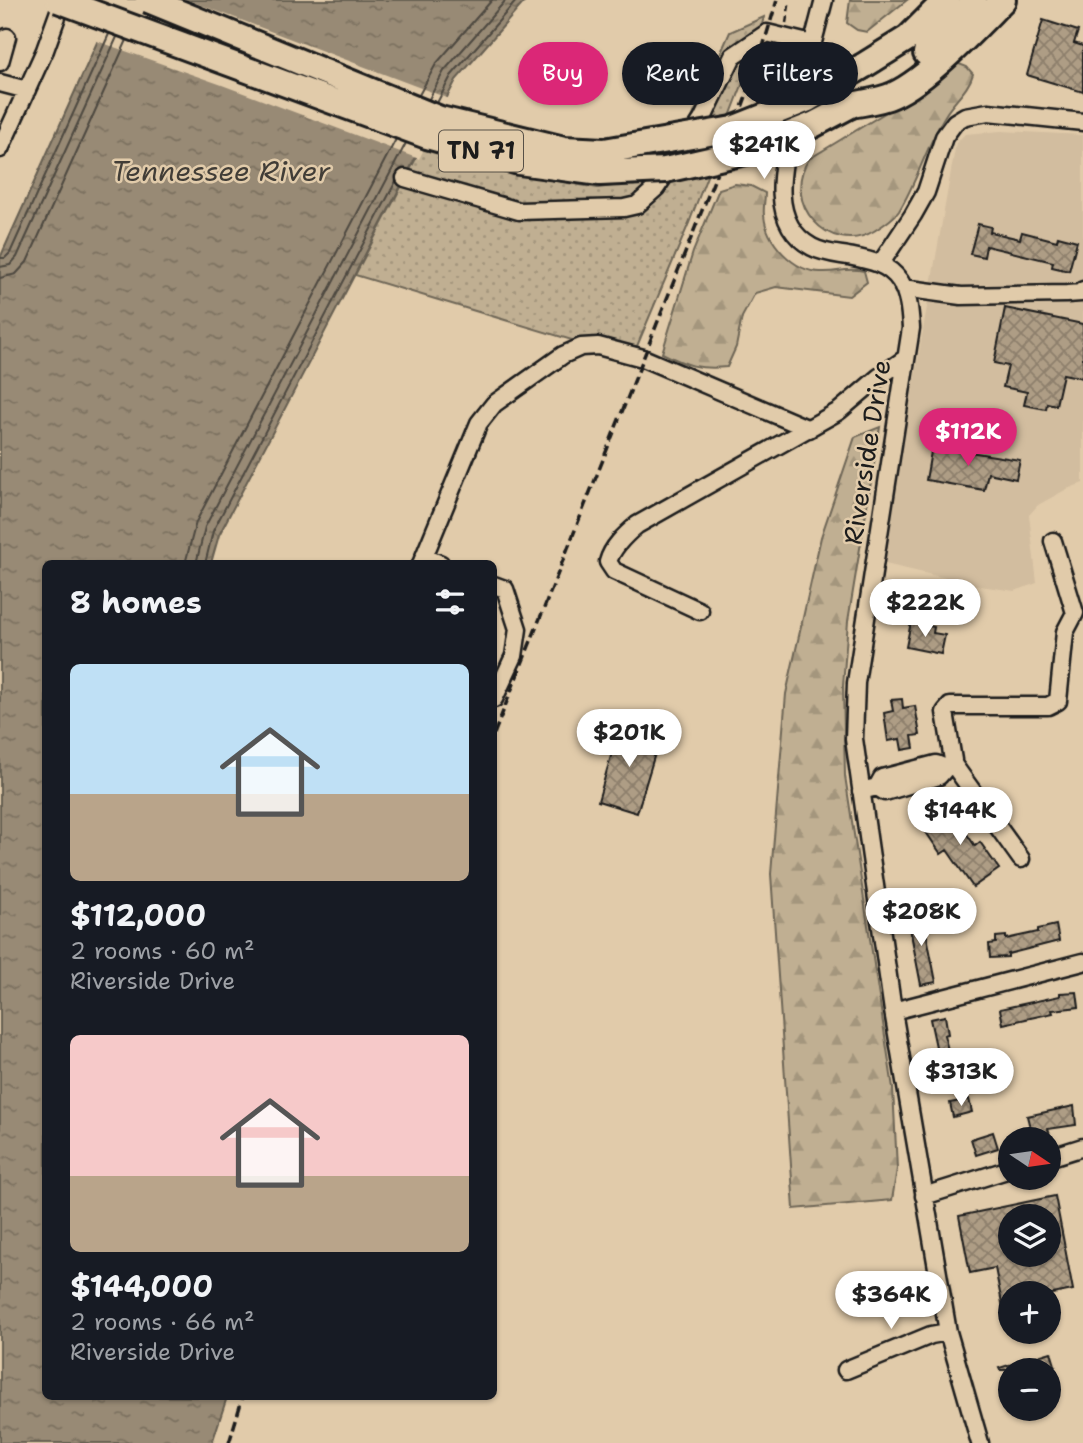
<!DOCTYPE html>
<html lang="en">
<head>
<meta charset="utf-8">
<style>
  body { margin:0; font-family:"Shantell Sans",sans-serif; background:#20242c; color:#f1f3f6; height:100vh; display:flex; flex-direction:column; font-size:26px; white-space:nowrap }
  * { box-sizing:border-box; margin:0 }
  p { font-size:23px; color:#9ea1a6 }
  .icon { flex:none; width:38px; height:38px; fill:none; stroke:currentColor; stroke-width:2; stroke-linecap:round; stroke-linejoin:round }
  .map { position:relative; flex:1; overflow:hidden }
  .details { position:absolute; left:42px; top:560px; width:455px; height:840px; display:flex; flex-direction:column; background:#171b24; border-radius:10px; box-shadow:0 2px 5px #0004 }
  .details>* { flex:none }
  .guide { position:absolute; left:518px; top:42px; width:458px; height:63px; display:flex; gap:14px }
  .needle { width:46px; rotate:103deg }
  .buttons { position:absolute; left:998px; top:1127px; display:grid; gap:14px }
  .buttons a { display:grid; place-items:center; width:63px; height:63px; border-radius:50%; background:#171b24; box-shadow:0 2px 5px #0004; font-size:35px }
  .price { position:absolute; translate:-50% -60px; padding:0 16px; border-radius:24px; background:#fff; color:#222; font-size:23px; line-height:46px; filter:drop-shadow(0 2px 4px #0008) }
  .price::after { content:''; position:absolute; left:50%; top:42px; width:21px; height:16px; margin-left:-10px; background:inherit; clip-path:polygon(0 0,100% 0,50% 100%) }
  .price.active { background:#db2777; color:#fff }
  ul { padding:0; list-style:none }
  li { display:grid; align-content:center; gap:14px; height:371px; padding:0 28px }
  li span { display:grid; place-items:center; height:217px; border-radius:10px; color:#555 }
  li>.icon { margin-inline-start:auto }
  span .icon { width:126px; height:126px; fill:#fffc; stroke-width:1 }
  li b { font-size:30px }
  h2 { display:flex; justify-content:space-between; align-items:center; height:84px; padding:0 28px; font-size:30px }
  .pill { padding:0 24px; border-radius:32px; background:#171b24; box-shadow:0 2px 5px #0004; font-size:24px; line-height:63px }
  .pill.active { background:#db2777; color:#fff }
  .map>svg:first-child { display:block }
  .built { fill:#d2bd9f }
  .forest { fill:url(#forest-firs); stroke:#6e6657; stroke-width:2 }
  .park { fill:url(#park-dots); stroke:#6e6657; stroke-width:2 }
  .water { fill:url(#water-ripples); stroke:#665e51; stroke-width:2 }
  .pier { fill:#e1cbaa }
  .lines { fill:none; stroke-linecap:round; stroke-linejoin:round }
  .shore { stroke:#4e4840; stroke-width:2 }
  .building { fill:url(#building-cross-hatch); stroke:#1c1c1c; stroke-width:2; fill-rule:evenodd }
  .minor-casing { stroke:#1c1c1c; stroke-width:21 }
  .highway-casing { stroke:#1c1c1c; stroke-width:30 }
  .path { stroke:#1c1c1c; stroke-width:2.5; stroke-dasharray:7 5; stroke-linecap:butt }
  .minor { stroke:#e1cbaa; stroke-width:16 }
  .highway { stroke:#e1cbaa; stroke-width:24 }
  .rail { stroke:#1c1c1c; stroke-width:3.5; stroke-dasharray:10 5; stroke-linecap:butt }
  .highway-bridge-casing { stroke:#1c1c1c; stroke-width:30; stroke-linecap:butt }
  .highway-bridge { stroke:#e1cbaa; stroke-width:24 }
  .labels { text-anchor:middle; stroke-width:5; stroke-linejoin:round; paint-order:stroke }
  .shield { fill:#e1cbaa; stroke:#575047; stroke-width:2 }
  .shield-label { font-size:24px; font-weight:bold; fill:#1c1c1c }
  .street-label { font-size:26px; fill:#1c1c1c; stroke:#e1cbaa }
  .water-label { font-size:28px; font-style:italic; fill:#413d37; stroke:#e1cbaa }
</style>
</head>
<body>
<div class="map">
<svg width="1083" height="1443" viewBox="0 0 1083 1443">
  <defs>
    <pattern id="forest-firs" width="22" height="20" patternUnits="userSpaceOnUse" patternTransform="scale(1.75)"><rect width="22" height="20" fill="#c0af92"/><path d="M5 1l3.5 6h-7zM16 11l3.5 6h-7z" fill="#a4967d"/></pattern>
    <pattern id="park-dots" width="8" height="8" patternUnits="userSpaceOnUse" patternTransform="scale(1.75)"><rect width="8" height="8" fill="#c0af92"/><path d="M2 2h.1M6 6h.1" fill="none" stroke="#a4967d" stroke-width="1.8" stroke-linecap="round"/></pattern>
    <pattern id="water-ripples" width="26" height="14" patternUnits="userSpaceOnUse" patternTransform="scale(1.75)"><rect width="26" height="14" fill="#988a75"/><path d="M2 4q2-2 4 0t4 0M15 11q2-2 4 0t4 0" fill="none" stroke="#7b705f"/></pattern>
    <pattern id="building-cross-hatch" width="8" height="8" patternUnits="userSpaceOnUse" patternTransform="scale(1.75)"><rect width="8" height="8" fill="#ae9d85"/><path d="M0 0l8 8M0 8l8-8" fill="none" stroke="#8d7f6c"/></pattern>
  </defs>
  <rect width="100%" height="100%" fill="#e1cbaa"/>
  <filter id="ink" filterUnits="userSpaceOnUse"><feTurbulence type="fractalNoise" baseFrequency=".0143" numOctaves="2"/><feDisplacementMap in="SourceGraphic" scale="14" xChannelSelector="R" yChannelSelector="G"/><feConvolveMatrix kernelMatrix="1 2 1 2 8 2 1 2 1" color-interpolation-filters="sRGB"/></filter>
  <g filter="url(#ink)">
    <path class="built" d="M1001 131 1083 135V483L1067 489 1038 505 1029 515 1037 583 1015 591 980 586 885 564 906 426 956 143 965 134Z"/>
    <path class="forest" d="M850 0H907L867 32 857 30 847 23Z
      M954 62 967 67 973 74C969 89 955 100 946 114 927 144 918 180 899 211 894 218 882 226 874 231 829 258 780 201 809 159L898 105Z
      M735 184 751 186 765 193C765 200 763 208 764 215 766 242 794 272 821 272 839 273 845 267 864 271L867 282 849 296 776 287 755 293 742 317 736 347 727 367C699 370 686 365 662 353L693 252 719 189Z
      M880 427 848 621 843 686 845 776 893 1088 897 1169 892 1200 794 1209 771 874 786 694 821 537 855 437Z"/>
    <path class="park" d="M764 17 754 54 689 223 632 358 355 275 422 147 515 174 598 188 665 179 730 32Z"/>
    <path class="water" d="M116 0H526L456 80 219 535 211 563 46 564V1396L227 1397 212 1443H0V258Z"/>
    <path class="pier" d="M112 0H188L450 99 419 159 222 85 94 40Z"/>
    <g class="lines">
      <path class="shore" d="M419 95 436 64 492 0
        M429 99 444 71 506 0
        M437 103 451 76 517 0
        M0 258H5L10 253 109 34
        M0 267 10 265 17 257 117 37
        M0 278 16 274 27 262 127 40
        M185 564 196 522 396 139
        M196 564 205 527 406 143
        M205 564 213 531 396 181"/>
    </g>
    <path class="building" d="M1043 20 1078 31 1074 43 1083 46V92L1027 75Z
      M978 224 991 227 990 232 1020 239 1022 232 1057 241 1058 236 1077 241 1069 271 1052 267 1053 262 986 246 984 257 970 254Z
      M1005 308 1083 324V378L1063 374 1056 405 1047 403 1046 409 1024 405 1027 392 1003 387 1008 366 994 363Z
      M932 446 1020 460 1016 479 988 473 984 490 926 480Z
      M911 622 934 627 933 633 945 635 941 654 906 647Z
      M902 699 903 708 915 706 920 735 912 736 914 748 902 750 900 739 888 741 884 713 893 711 891 700Z
      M620 725 660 737 637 813 598 801Z
      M948 806 975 846 980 842 999 869 973 887 947 850 941 854 921 825Z
      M922 911 936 982 921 985 907 913Z
      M1056 925 1059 941 1008 954V957L990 958 989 944 996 943V937L1006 936V939L1038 932V929Z
      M1077 992 1079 1007 1052 1010 1053 1013 1003 1024 1000 1009 1060 996V993Z
      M945 1016 948 1034 944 1035 950 1057 939 1061 930 1019Z
      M969 1099 972 1112 953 1117 950 1103Z
      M1074 1106 1076 1125 1048 1129 1050 1135 1033 1139 1027 1116Z
      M993 1132 998 1148 976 1155 971 1139Z
      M1055 1196 1073 1290 1048 1295 1010 1293V1318H1005L995 1268 970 1273 959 1216ZM1010 1216H1048V1255H1010Z
      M1051 1352 1055 1365 1045 1368 1046 1370H1000L999 1368Z"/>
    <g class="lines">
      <defs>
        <path id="minor" d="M0 62 7 37
          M0 83 27 90
          M796 107 824 0
          M791 129C781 168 769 224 812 247 823 253 836 254 848 256 868 260 888 263 900 281 909 295 910 313 911 328L856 683 854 739 893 1011 948 1332 980 1443
          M0 149 45 50 63 0
          M405 178 519 211 624 208 637 205 656 188 702 120 733 56 767 33 812 44
          M881 263 913 215 926 192 944 137 955 122 965 116 988 112 1083 122
          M903 288 961 296 1067 294 1081 293 1083 290
          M1053 541 1075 613
          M424 557 441 564
          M421 564 479 423 494 404 563 355 581 347 598 346 643 358 809 429
          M494 585 505 589 518 629 514 656 494 699
          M700 611 614 571 608 562C612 547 625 535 637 525L839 411 879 377 906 358
          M953 764 1021 859
          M877 787 882 778 936 764 946 768
          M861 791 877 787 885 792 939 776 946 768 951 766 953 760 945 712 950 706H1048L1058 701 1065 632 1075 613
          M893 1011 1083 962
          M1048 1158 1083 1147
          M924 1196 1010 1169
          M846 1370 931 1335 948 1332"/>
        <path id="highway" d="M926 53 943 37 974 0
          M863 66 908 38 946 0
          M851 105C863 103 876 101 888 97 923 85 976 27 1003 0"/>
      </defs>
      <use href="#minor" class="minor-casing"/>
      <use href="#highway" class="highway-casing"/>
      <path class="path" d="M786 23 790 0"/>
      <use href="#minor" class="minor"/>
      <use href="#highway" class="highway"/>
      <path class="rail" d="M494 734 728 145 757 67 777 0
        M229 1443 243 1396"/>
      <defs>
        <path id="highway-bridge" d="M58 0 427 136 519 162 600 173 665 170 745 152 813 125 851 105
          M148 0 440 119 564 149 604 151 733 129 808 99 863 66"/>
      </defs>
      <use href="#highway-bridge" class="highway-bridge-casing"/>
      <use href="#highway-bridge" class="highway-bridge"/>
    </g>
  </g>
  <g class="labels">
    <rect class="shield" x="439" y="130.5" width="84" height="41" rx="5"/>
    <g class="shield-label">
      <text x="481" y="159">TN 71</text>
    </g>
    <g class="street-label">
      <text transform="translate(867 452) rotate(-81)" y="9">Riverside Drive</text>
    </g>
    <g class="water-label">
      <text x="221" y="181">Tennessee River</text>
    </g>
  </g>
</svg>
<div class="buttons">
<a><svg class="needle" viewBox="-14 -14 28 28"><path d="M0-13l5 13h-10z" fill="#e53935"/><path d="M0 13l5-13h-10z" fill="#9ea1a6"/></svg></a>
<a><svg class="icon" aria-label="layers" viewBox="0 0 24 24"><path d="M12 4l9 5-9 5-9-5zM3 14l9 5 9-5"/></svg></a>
<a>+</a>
<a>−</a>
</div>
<b class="price" style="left:764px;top:181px">$241K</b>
<b class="price active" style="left:968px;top:468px">$112K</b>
<b class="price" style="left:925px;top:639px">$222K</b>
<b class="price" style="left:629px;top:769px">$201K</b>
<b class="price" style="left:960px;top:847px">$144K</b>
<b class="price" style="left:921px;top:948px">$208K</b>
<b class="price" style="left:961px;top:1108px">$313K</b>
<b class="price" style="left:891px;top:1331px">$364K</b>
<div class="guide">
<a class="pill active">Buy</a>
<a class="pill">Rent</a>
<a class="pill">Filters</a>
</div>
<section class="details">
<h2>8 homes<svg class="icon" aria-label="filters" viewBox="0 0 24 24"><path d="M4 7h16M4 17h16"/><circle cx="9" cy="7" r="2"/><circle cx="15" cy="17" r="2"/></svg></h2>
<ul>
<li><span style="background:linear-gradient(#bfe0f5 60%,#b9a48a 0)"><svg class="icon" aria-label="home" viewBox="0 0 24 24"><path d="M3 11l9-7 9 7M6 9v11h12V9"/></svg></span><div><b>$112,000</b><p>2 rooms · 60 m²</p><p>Riverside Drive</p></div></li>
<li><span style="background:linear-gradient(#f6c9c9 65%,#b9a48a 0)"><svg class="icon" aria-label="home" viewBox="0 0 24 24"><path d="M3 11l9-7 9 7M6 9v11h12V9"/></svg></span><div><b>$144,000</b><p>2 rooms · 66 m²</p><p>Riverside Drive</p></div></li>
</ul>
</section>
</div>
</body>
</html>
